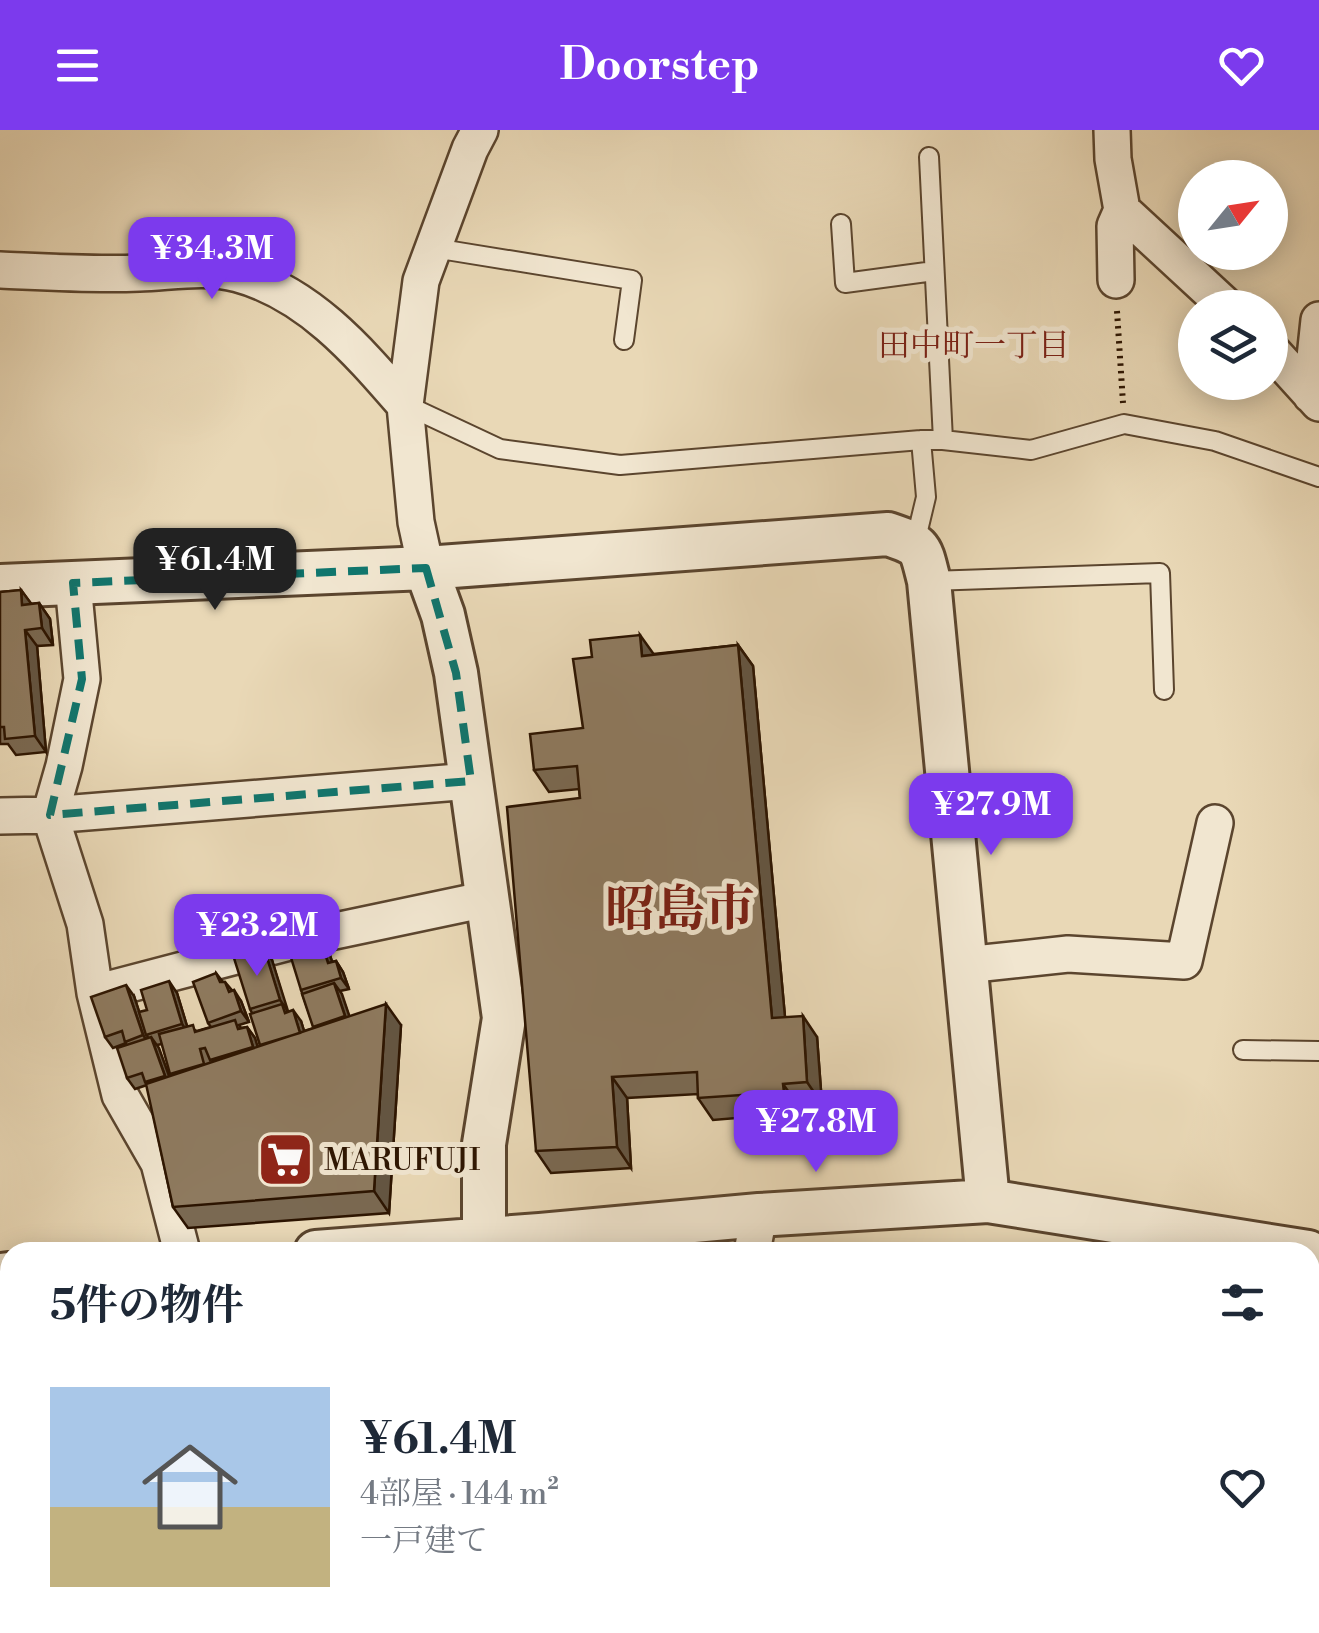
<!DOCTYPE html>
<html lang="ja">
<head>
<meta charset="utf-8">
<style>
  body { margin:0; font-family:"Libre Bodoni","Noto Serif JP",serif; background:#f2f2f3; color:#1f2937; height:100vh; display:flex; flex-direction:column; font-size:38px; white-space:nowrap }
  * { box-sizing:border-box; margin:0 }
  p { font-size:32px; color:#747a83 }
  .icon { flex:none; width:55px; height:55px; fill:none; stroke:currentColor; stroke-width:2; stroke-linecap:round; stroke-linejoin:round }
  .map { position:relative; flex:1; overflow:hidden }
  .sheet { position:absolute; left:0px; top:1112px; width:1320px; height:392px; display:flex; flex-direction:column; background:#fff; border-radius:30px 30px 0 0; box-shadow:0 5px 25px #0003 }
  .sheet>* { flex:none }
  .needle { width:65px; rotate:60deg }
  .tools { position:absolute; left:1178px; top:30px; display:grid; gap:20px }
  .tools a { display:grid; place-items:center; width:110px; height:110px; border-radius:50%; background:#fff; box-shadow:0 5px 25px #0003; font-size:50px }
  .price { position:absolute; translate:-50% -85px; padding:0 22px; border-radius:20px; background:#7c3aed; color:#fff; font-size:32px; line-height:65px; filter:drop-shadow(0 2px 5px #0008) }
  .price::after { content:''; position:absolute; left:50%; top:60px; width:30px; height:22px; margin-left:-15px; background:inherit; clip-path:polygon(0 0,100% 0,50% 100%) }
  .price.on { background:#222; color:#fff }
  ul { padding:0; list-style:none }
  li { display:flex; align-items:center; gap:30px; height:250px; padding:0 50px }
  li+li { border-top:2px solid #e0e1e3 }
  li span { display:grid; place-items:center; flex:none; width:280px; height:200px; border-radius:0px; color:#555 }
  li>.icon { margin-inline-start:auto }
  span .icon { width:120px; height:120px; fill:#fffc; stroke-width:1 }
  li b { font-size:42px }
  h2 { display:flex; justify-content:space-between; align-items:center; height:120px; padding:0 50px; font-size:42px }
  header { display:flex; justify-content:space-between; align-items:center; height:130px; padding:0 50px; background:#7c3aed; color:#fff; font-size:45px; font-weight:700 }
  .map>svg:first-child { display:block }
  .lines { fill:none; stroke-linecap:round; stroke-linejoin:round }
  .service-casing { stroke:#5b452e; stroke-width:22 }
  .minor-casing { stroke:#5b452e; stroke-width:40 }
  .tertiary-casing { stroke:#5b452e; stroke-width:48 }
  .path { stroke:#2c1400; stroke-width:6; stroke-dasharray:2.5 5; stroke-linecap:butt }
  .service { stroke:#f1e6d0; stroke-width:18 }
  .minor { stroke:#f1e6d0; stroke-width:35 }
  .tertiary { stroke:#f1e6d0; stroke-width:42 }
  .wall { fill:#7a6952; stroke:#2c1400; stroke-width:2.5; fill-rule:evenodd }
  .shaded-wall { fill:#635542; stroke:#2c1400; stroke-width:2.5 }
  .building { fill:#8e7a5f; stroke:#2c1400; stroke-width:2.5 }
  .marked { fill:none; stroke:#0f766e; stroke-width:8; stroke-dasharray:20 12; stroke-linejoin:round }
  .labels { text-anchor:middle; stroke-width:10; stroke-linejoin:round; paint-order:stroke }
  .poi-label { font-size:30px; fill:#2c1400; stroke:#f1e6d0; text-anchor:start }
  .neighbourhood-label { font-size:32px; fill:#7a1f14; stroke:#f1e6d0 }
  .town-label { font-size:50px; font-weight:bold; fill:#7a1f14; stroke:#f1e6d0 }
</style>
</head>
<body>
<header><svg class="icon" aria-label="menu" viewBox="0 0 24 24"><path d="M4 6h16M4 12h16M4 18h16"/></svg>Doorstep<svg class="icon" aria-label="heart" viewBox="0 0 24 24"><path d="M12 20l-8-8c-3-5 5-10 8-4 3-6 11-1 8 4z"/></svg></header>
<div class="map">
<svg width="1319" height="1503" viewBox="0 0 1319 1503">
  <rect width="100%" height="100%" fill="#e9d8b6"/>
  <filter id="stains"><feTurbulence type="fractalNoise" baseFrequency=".002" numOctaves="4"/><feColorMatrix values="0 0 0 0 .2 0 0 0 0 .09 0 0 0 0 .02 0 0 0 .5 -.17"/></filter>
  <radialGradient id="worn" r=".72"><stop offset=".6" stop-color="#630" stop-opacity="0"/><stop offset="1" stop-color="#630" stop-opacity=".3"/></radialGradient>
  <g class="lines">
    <defs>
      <path id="service" d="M929 27 943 310
        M841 94 845 153 934 141
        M434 118 632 150 624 210
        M406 275 500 319 620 335 921 310H943L1031 320 1124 294 1215 311 1319 347
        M915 413 926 367 921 310
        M930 451 1160 443 1164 560
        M1243 920 1319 921
        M1310 1342 1319 1348
        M0 1371 10 1370
        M1136 1495 1148 1503"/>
      <path id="minor" d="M1112 0 1113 29 1122 80 1228 178
        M0 140C46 142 92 145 139 143 172 142 206 135 238 144 309 163 359 222 405 275
        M1116 150 1115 96 1122 80
        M1270 219 1319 273
        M1311 265 1319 190
        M426 438 416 392 405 275 421 151 470 19 480 0
        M73 453 82 549 64 636 50 685 85 794 95 863 120 965 159 1033 182 1122
        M0 686 50 685 471 651
        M965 835 1068 824 1184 831 1215 693
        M95 863 316 805 487 769
        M752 1122 759 1085
        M242 1495V1503
        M1290 1503 1301 1495"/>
      <path id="tertiary" d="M426 438 443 485 456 543 504 888 484 1014V1109
        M0 456 426 438 888 404C923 416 920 416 929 451L988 1071
        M316 1122 540 1105 759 1085 988 1071 1308 1122
        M0 1145 10 1144"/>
    </defs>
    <use href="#service" class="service-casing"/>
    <use href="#minor" class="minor-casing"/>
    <use href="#tertiary" class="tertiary-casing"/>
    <path class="path" d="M1117 181 1123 273
      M517 1503 519 1495"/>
    <use href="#service" class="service"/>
    <use href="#minor" class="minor"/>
    <use href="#tertiary" class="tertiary"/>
  </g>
  <path class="wall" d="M21 460 31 474 39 473 50 489 53 515 37 516 46 622 16 625 8 614H0V462Z
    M738 515 753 536 785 887 817 907 822 974 798 975 799 983 713 990 698 968V964L627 968 631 1038 551 1043 536 1021 580 668 579 659 549 662 534 640 583 598 654 524Z
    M329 822 332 832 336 831 343 842 349 859 340 861 349 886 401 895 389 1083 188 1098 173 1077 147 955 135 959 127 948 126 913 113 918 105 907 134 866 143 895 147 880 177 863 187 896 197 901 211 897 208 893 216 843 223 852H225L241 871 249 892 239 895 241 898 247 897 255 908 257 917 260 916 252 883 250 879 272 830 287 881 301 891 304 901 314 898 301 860ZM162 914 171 945 169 946 157 915Z"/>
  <path class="shaded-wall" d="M21 460 33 476 22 475Z
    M39 473 50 489 53 515 42 498Z
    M25 500 37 516 46 622 35 606Z
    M640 505 655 526H642Z
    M738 515 753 536 787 909 772 888Z
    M321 811 329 822 336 844 328 833Z
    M264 818 272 830 288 881 280 870Z
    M336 831 343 842 349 859 341 848Z
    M169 851 177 863 190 906 182 894Z
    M334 853 342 864 353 897 345 886Z
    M126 855 134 866 151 917 143 905Z
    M234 860 241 871 249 892 241 881Z
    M386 874 401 895 389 1083 374 1061Z
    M293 880 301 891 308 914 300 903Z
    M803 886 817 907 822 974 807 952Z
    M247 897 255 908 261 928 253 917Z
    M151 907 159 918 173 957 165 946Z
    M612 947 627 968 631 1038 617 1017Z
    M783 954 798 975 799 983 784 962Z
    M60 1495H76L75 1503H60Z"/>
  <path class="building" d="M21 460 22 475 39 473 42 498 25 500 35 606 5 609 4 597H0V462Z
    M640 505 642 526 738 515 772 888 803 886 807 952 783 954 784 962 698 968 697 942 612 947 617 1017 536 1021 507 677 580 668 577 636 534 640 530 604 583 598 573 529 592 527 590 510Z
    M321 811 328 833 336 831 341 848 301 860 289 821Z
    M264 818 280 870 250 879 234 828Z
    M216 843 220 852H225L229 862 234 860 241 881 208 893 193 852Z
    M169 851 182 894 146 905 139 882 147 880 141 860Z
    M334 853 345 886 313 897 302 864Z
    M126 855 143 905 125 912 122 901 105 907 91 867Z
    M282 874 285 883 293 880 300 903 260 915 250 884Z
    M386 874 374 1061 173 1077 146 954Z
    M235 890 238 899 247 897 253 917 210 930 205 918 200 919 204 934 170 944 159 904 193 895 195 902Z
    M151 907 165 946 145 952 142 943 127 948 117 918Z
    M0 1416H10V1495H60V1503H0Z"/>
  <path class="marked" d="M426 438 456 543 471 651 50 685 82 549 73 453Z"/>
  <defs>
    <symbol id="supermarket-square" viewBox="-11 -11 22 22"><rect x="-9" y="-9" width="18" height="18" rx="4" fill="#8f2418" stroke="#f1e6d0"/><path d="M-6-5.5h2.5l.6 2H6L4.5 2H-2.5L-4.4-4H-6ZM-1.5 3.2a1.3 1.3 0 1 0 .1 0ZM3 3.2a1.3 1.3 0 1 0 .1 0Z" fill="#fff"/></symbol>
  </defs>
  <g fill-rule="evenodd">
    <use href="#supermarket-square" x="254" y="998" width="63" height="63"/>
  </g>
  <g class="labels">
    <g class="poi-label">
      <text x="324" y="1040">MARUFUJI</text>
    </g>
    <g class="neighbourhood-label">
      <text x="974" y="226">田中町一丁目</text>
    </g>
    <g class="town-label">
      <text x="680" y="796">昭島市</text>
    </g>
  </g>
  <rect width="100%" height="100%" filter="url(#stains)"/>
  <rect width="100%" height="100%" fill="url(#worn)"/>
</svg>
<div class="tools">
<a><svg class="needle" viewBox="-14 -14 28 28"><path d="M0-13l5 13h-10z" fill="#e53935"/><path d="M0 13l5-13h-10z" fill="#747a83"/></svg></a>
<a><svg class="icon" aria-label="layers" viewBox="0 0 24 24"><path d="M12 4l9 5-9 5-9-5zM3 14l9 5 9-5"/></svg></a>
</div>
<b class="price" style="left:212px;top:172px">¥34.3M</b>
<b class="price on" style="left:215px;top:483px">¥61.4M</b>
<b class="price" style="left:991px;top:728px">¥27.9M</b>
<b class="price" style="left:257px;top:849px">¥23.2M</b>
<b class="price" style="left:816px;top:1045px">¥27.8M</b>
<section class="sheet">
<h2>5件の物件<svg class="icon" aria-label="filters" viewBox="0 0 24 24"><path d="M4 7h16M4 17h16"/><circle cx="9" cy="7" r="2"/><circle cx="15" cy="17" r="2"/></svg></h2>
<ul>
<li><span style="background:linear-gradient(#a9c7e8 60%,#c2b280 0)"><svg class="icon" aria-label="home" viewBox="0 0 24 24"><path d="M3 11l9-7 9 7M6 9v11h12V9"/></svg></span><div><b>¥61.4M</b><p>4部屋 · 144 m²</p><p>一戸建て</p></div><svg class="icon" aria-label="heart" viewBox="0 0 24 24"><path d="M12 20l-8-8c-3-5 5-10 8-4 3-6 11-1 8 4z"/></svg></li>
</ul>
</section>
</div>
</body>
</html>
